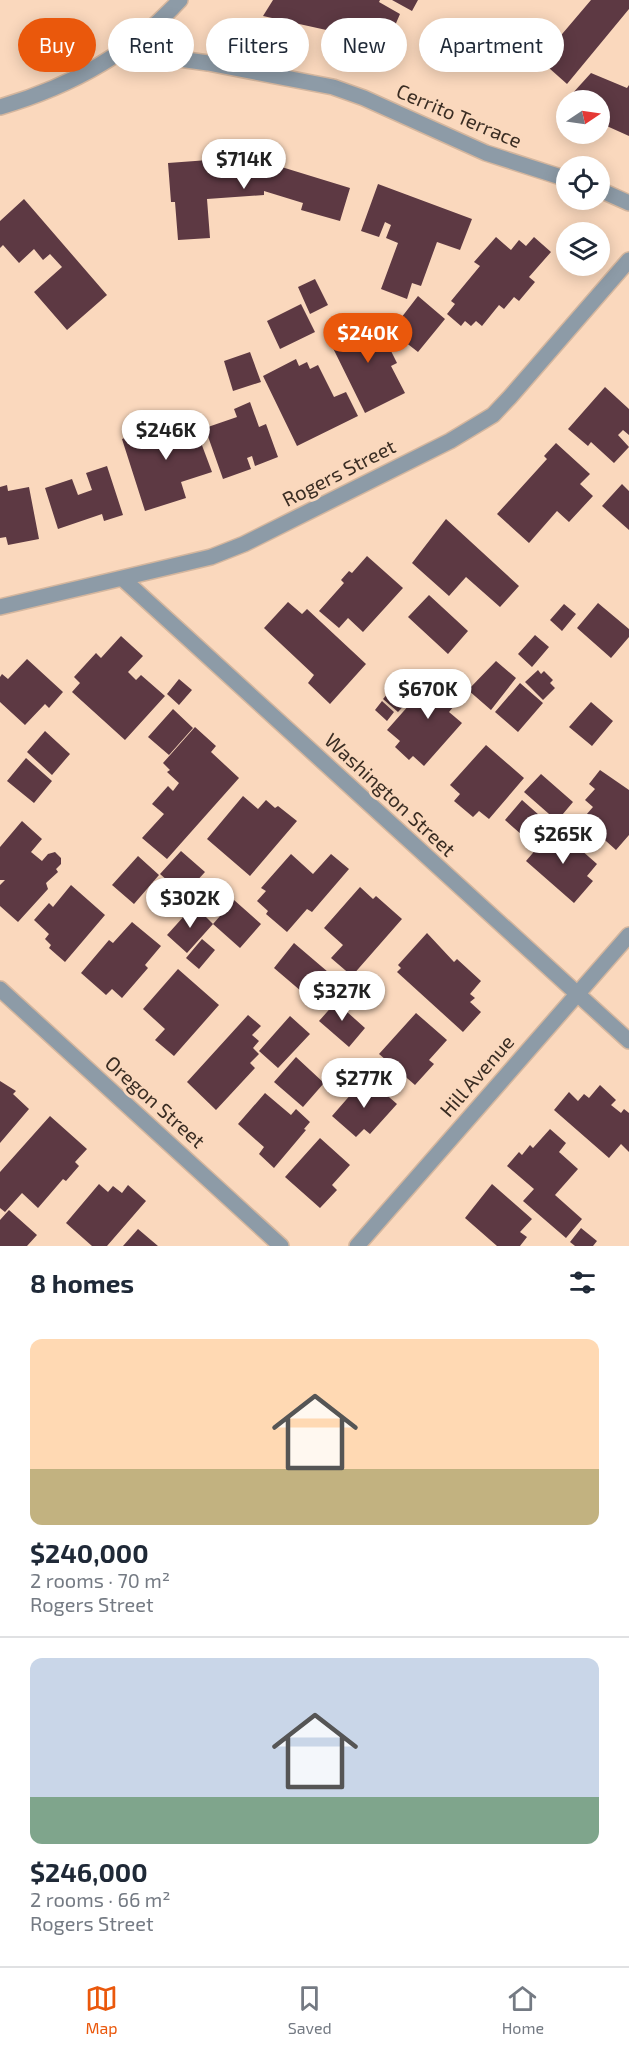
<!DOCTYPE html>
<html lang="en">
<head>
<meta charset="utf-8">
<style>
  body { margin:0; font-family:"Exo 2",sans-serif; background:#f6f6f7; color:#1f2937; height:100vh; display:flex; flex-direction:column; font-size:22px; white-space:nowrap }
  * { box-sizing:border-box; margin:0 }
  p { font-size:20px; color:#747a83 }
  .icon { flex:none; width:33px; height:33px; fill:none; stroke:currentColor; stroke-width:2; stroke-linecap:round; stroke-linejoin:round }
  .map { position:relative; height:1246px; overflow:hidden }
  .sheet { display:flex; flex-direction:column; background:#fff; flex:1 }
  .sheet>* { flex:none }
  .hud { position:absolute; left:18px; top:18px; width:594px; height:54px; display:flex; gap:12px }
  .needle { width:39px; rotate:77deg }
  .fabs { position:absolute; left:556px; top:90px; display:grid; gap:12px }
  .fabs a { display:grid; place-items:center; width:54px; height:54px; border-radius:50%; background:#fff; box-shadow:0 3px 15px #0003; font-size:30px }
  .price { position:absolute; translate:-50% -51px; padding:0 14px; border-radius:21px; background:#fff; color:#222; font-size:20px; line-height:39px; filter:drop-shadow(0 2px 3px #0008) }
  .price::after { content:''; position:absolute; left:50%; top:36px; width:18px; height:14px; margin-left:-9px; background:inherit; clip-path:polygon(0 0,100% 0,50% 100%) }
  .price.active { background:#ea580c; color:#fff }
  ul { padding:0; list-style:none }
  li { display:grid; align-content:center; gap:12px; height:318px; padding:0 30px }
  li+li { border-top:2px solid #e0e1e3 }
  li span { display:grid; place-items:center; height:186px; border-radius:12px; color:#555 }
  li>.icon { margin-inline-start:auto }
  span .icon { width:108px; height:108px; fill:#fffc; stroke-width:1 }
  li b { font-size:26px }
  h2 { display:flex; justify-content:space-between; align-items:center; height:72px; padding:0 30px; font-size:26px }
  .pill { padding:0 21px; border-radius:27px; background:#fff; box-shadow:0 3px 15px #0003; font-size:21px; line-height:54px }
  .pill.active { background:#ea580c; color:#fff }
  .tabs { display:flex; justify-content:space-around; align-items:center; height:84px; border-top:2px solid #e0e1e3; background:#fff; font-size:16px; color:#747a83 }
  .tabs a { display:grid; justify-items:center; gap:3px }
  .tabs .active { color:#ea580c }
  .map>svg:first-child { display:block }
  .building { fill:#5d3943 }
  .lines { fill:none; stroke-linecap:round; stroke-linejoin:round }
  .minor-casing { stroke:#d4b69e; stroke-width:18 }
  .minor { stroke:#8d9ba7; stroke-width:15 }
  .labels { text-anchor:middle; stroke-width:6; stroke-linejoin:round; paint-order:stroke }
  .street-label { font-size:20px; fill:#3a2d23; stroke:#fad8bd }
</style>
</head>
<body>
<div class="map">
<svg width="629" height="1246" viewBox="0 0 629 1246">
  <rect width="100%" height="100%" fill="#fad8bd"/>
  <path class="building" d="M273 0H380L379 2 400 14 384 51 349 35 263 16Z
    M392 0H418L412 11Z
    M591 0H629V9L567 84 540 60Z
    M591 73 627 88 629 85V136L600 123V100H567V108L562 105Z
    M262 156V161L350 188 340 221 301 210 303 203 264 191V195L207 199 210 238 178 240 175 202H171L168 163Z
    M378 184 472 219 460 250 437 242 421 286 412 283 407 299 381 289 398 243 386 238 391 225 385 222 379 237 361 231Z
    M24 199 107 295 67 330 34 292 62 267 50 254 43 260 34 249 19 263 3 245 0 248V221Z
    M496 237 511 250 519 240 526 246 534 237 551 252 529 277 535 282 519 301 514 297 504 309 499 305 482 326 476 321 471 326 465 321 461 326 447 314 455 304 451 301 480 266 474 262Z
    M315 279 328 305 310 314 298 287Z
    M418 296 445 319 418 352 391 331Z
    M301 304 315 332 280 349 267 321Z
    M374 317 397 363 391 366 405 393 365 413 329 340Z
    M250 352 261 382 233 391 224 361Z
    M296 359 299 366 307 362 310 369 318 365 334 397 346 392 358 416 297 446 263 376Z
    M605 387 629 409V435L623 430 618 435 629 447 614 463 591 442 588 446 568 429Z
    M250 402 259 427 266 424 278 457 255 466 252 456 247 458 251 469 223 479 205 428 237 417 234 409Z
    M191 416 212 472 181 482 186 498 145 511 122 439Z
    M556 443 590 474 580 484 593 496 569 522 557 511 529 543 497 514 547 459 544 456Z
    M107 466 123 515 104 521 102 514 58 529 45 488 72 479 78 495 92 490 86 473Z
    M622 484 629 491V530L602 506Z
    M7 485 8 491 29 487 39 539 8 545 6 537 0 538V487Z
    M446 519 519 586 500 607 466 577 449 596 412 563Z
    M367 556 403 588 363 632 348 618 339 628 319 611 344 583 341 580 349 571 352 573Z
    M429 595 468 631 448 654 408 617Z
    M288 602 302 614 307 609 366 664 330 704 308 683 314 675 264 628Z
    M598 603 629 629V637L611 658 577 628Z
    M564 604 576 614 562 631 550 620Z
    M535 635 549 647 532 667 518 654Z
    M121 636 143 656 128 672 136 680 141 675 165 696 125 740 72 692 80 683 74 677 96 653 101 658Z
    M27 659 63 692 49 708 45 704 25 725 0 702V677L2 674 8 679Z
    M496 661 516 678 491 710 468 690Z
    M440 670 466 692 449 712 462 723 424 766 413 756 409 760 395 747 400 741 387 730Z
    M538 670 541 674 544 671 553 680 550 683 555 688 543 700 525 682Z
    M179 679 192 690 179 705 167 694Z
    M520 683 543 703 518 732 495 712Z
    M396 684 411 698 398 712 383 699Z
    M382 701 394 712 387 721 375 710Z
    M591 702 613 721 592 746 569 727Z
    M173 709 193 728 169 755 148 737Z
    M195 727 216 746 211 752 239 778 167 859 142 838 164 814 152 804 168 786 173 791 179 783 167 772 170 770 163 763Z
    M45 731 70 754 52 775 27 752Z
    M486 745 524 778 489 819 479 811 473 817 454 801 460 794 450 785Z
    M26 758 52 781 34 803 7 781Z
    M600 770 629 790V835L616 850 587 824 591 819 586 815 593 807 585 800 595 789 589 784Z
    M541 774 573 802 557 821 524 792Z
    M243 796 258 809 266 800 275 808 278 806 297 821 250 876 207 839Z
    M522 800 539 815 522 835 505 820Z
    M22 821 42 839 31 852 42 861 48 854 55 852 61 858V864L56 869 58 872 46 883 48 889 18 922 0 906V885L5 880H0V847Z
    M555 827 597 864 587 876 593 881 574 903 526 861Z
    M181 851 205 872 184 895 160 874Z
    M291 854 313 874 331 854 349 869 312 912 307 909 287 932 266 914 268 911 257 901 266 891 261 888Z
    M138 856 159 875 134 904 112 885Z
    M71 885 105 915 65 962 49 948 51 945 45 939 49 934 34 920 49 903 53 907Z
    M360 887 373 899 376 896 402 919 352 976 331 958 343 945 324 928Z
    M234 900 261 924 240 948 213 924Z
    M194 905 213 924 187 953 167 935Z
    M132 922 161 946 145 965 148 968 122 998 112 989 106 995 81 973 109 940 113 943Z
    M427 933 454 962 457 959 481 981 470 994 475 998 470 1002 481 1012 463 1032 397 972 401 968 398 965Z
    M202 939 215 950 199 969 186 958Z
    M294 943 335 978 315 1003 274 968Z
    M178 969 219 1005 174 1056 155 1040 165 1029 143 1009Z
    M343 994 353 1003 346 1011 365 1028 349 1047 319 1021Z
    M416 1013 447 1040 429 1060 434 1064 415 1085 379 1054Z
    M248 1015 261 1026 252 1035 259 1041 253 1048 259 1054 250 1063 255 1068 216 1110 187 1082Z
    M290 1016 310 1034 278 1068 259 1051Z
    M296 1057 324 1083 303 1107 274 1082Z
    M366 1077 397 1104 370 1134 364 1129 356 1137 332 1116Z
    M0 1081 16 1091 13 1094 29 1109 0 1143Z
    M600 1085 616 1100 611 1105 621 1113 624 1109 629 1113V1152L621 1144 609 1158 554 1110 569 1092 578 1101 584 1094 589 1098Z
    M265 1093 291 1115 296 1109 310 1122 304 1129 306 1130 274 1168 259 1154 264 1147 238 1124Z
    M50 1116 87 1149 75 1162 79 1166 66 1181 63 1179 38 1208 22 1193 5 1212 0 1208V1172Z
    M550 1129 566 1143 559 1152 578 1169 555 1195 582 1219 566 1238 523 1201 534 1189 507 1166 519 1152 522 1155 530 1145 533 1148Z
    M320 1138 350 1165 332 1185 337 1190 320 1208 285 1177Z
    M99 1184 108 1192 113 1186 122 1193 128 1185 146 1201 107 1246H92L66 1223Z
    M492 1184 532 1219 520 1232 527 1237 520 1246H497L465 1218Z
    M9 1210 37 1235 27 1246H0V1220Z
    M581 1228 597 1241 593 1246H575L570 1242Z
    M138 1229 158 1246H123Z"/>
  <g class="lines">
    <defs>
      <path id="minor" d="M122 51 208 63 333 87 364 98 486 153 567 179
        M0 107C69 87 131 54 180 0
        M600 190 629 203
        M123 579 629 1041
        M0 607 211 557 244 544 450 441 493 415 510 397 629 260
        M0 989 281 1246
        M357 1246 629 935"/>
    </defs>
    <use href="#minor" class="minor-casing"/>
    <use href="#minor" class="minor"/>
  </g>
  <g class="labels">
    <g class="street-label">
      <text transform="translate(459 116) rotate(23)" y="7">Cerrito Terrace</text>
      <text transform="translate(339 473) rotate(-27)" y="7">Rogers Street</text>
      <text transform="translate(390 795) rotate(43)" y="7">Washington Street</text>
      <text transform="translate(477 1076) rotate(-49)" y="7">Hill Avenue</text>
      <text transform="translate(155 1102) rotate(42)" y="7">Oregon Street</text>
    </g>
  </g>
</svg>
<div class="fabs">
<a><svg class="needle" viewBox="-14 -14 28 28"><path d="M0-13l5 13h-10z" fill="#e53935"/><path d="M0 13l5-13h-10z" fill="#747a83"/></svg></a>
<a><svg class="icon" aria-label="locate" viewBox="0 0 24 24"><circle cx="12" cy="12" r="6"/><path d="M12 2v4M12 18v4M2 12h4M18 12h4"/></svg></a>
<a><svg class="icon" aria-label="layers" viewBox="0 0 24 24"><path d="M12 4l9 5-9 5-9-5zM3 14l9 5 9-5"/></svg></a>
</div>
<b class="price" style="left:244px;top:190px">$714K</b>
<b class="price active" style="left:368px;top:364px">$240K</b>
<b class="price" style="left:166px;top:461px">$246K</b>
<b class="price" style="left:428px;top:720px">$670K</b>
<b class="price" style="left:563px;top:865px">$265K</b>
<b class="price" style="left:190px;top:929px">$302K</b>
<b class="price" style="left:342px;top:1022px">$327K</b>
<b class="price" style="left:364px;top:1109px">$277K</b>
<div class="hud">
<a class="pill active">Buy</a>
<a class="pill">Rent</a>
<a class="pill">Filters</a>
<a class="pill">New</a>
<a class="pill">Apartment</a>
</div>
</div>
<section class="sheet">
<h2>8 homes<svg class="icon" aria-label="filters" viewBox="0 0 24 24"><path d="M4 7h16M4 17h16"/><circle cx="9" cy="7" r="2"/><circle cx="15" cy="17" r="2"/></svg></h2>
<ul>
<li><span style="background:linear-gradient(#ffd9b3 70%,#c2b280 0)"><svg class="icon" aria-label="home" viewBox="0 0 24 24"><path d="M3 11l9-7 9 7M6 9v11h12V9"/></svg></span><div><b>$240,000</b><p>2 rooms · 70 m²</p><p>Rogers Street</p></div></li>
<li><span style="background:linear-gradient(#c9d6e8 75%,#7fa58c 0)"><svg class="icon" aria-label="home" viewBox="0 0 24 24"><path d="M3 11l9-7 9 7M6 9v11h12V9"/></svg></span><div><b>$246,000</b><p>2 rooms · 66 m²</p><p>Rogers Street</p></div></li>
</ul>
</section>
<nav class="tabs">
<a class="active"><svg class="icon" aria-label="map" viewBox="0 0 24 24"><path d="M3 6l6-2 6 2 6-2v14l-6 2-6-2-6 2zM9 4v14M15 6v14"/></svg>Map</a>
<a><svg class="icon" aria-label="saved" viewBox="0 0 24 24"><path d="M7 4h10v16l-5-4-5 4z"/></svg>Saved</a>
<a><svg class="icon" aria-label="home" viewBox="0 0 24 24"><path d="M3 11l9-7 9 7M6 9v11h12V9"/></svg>Home</a>
</nav>
</body>
</html>
